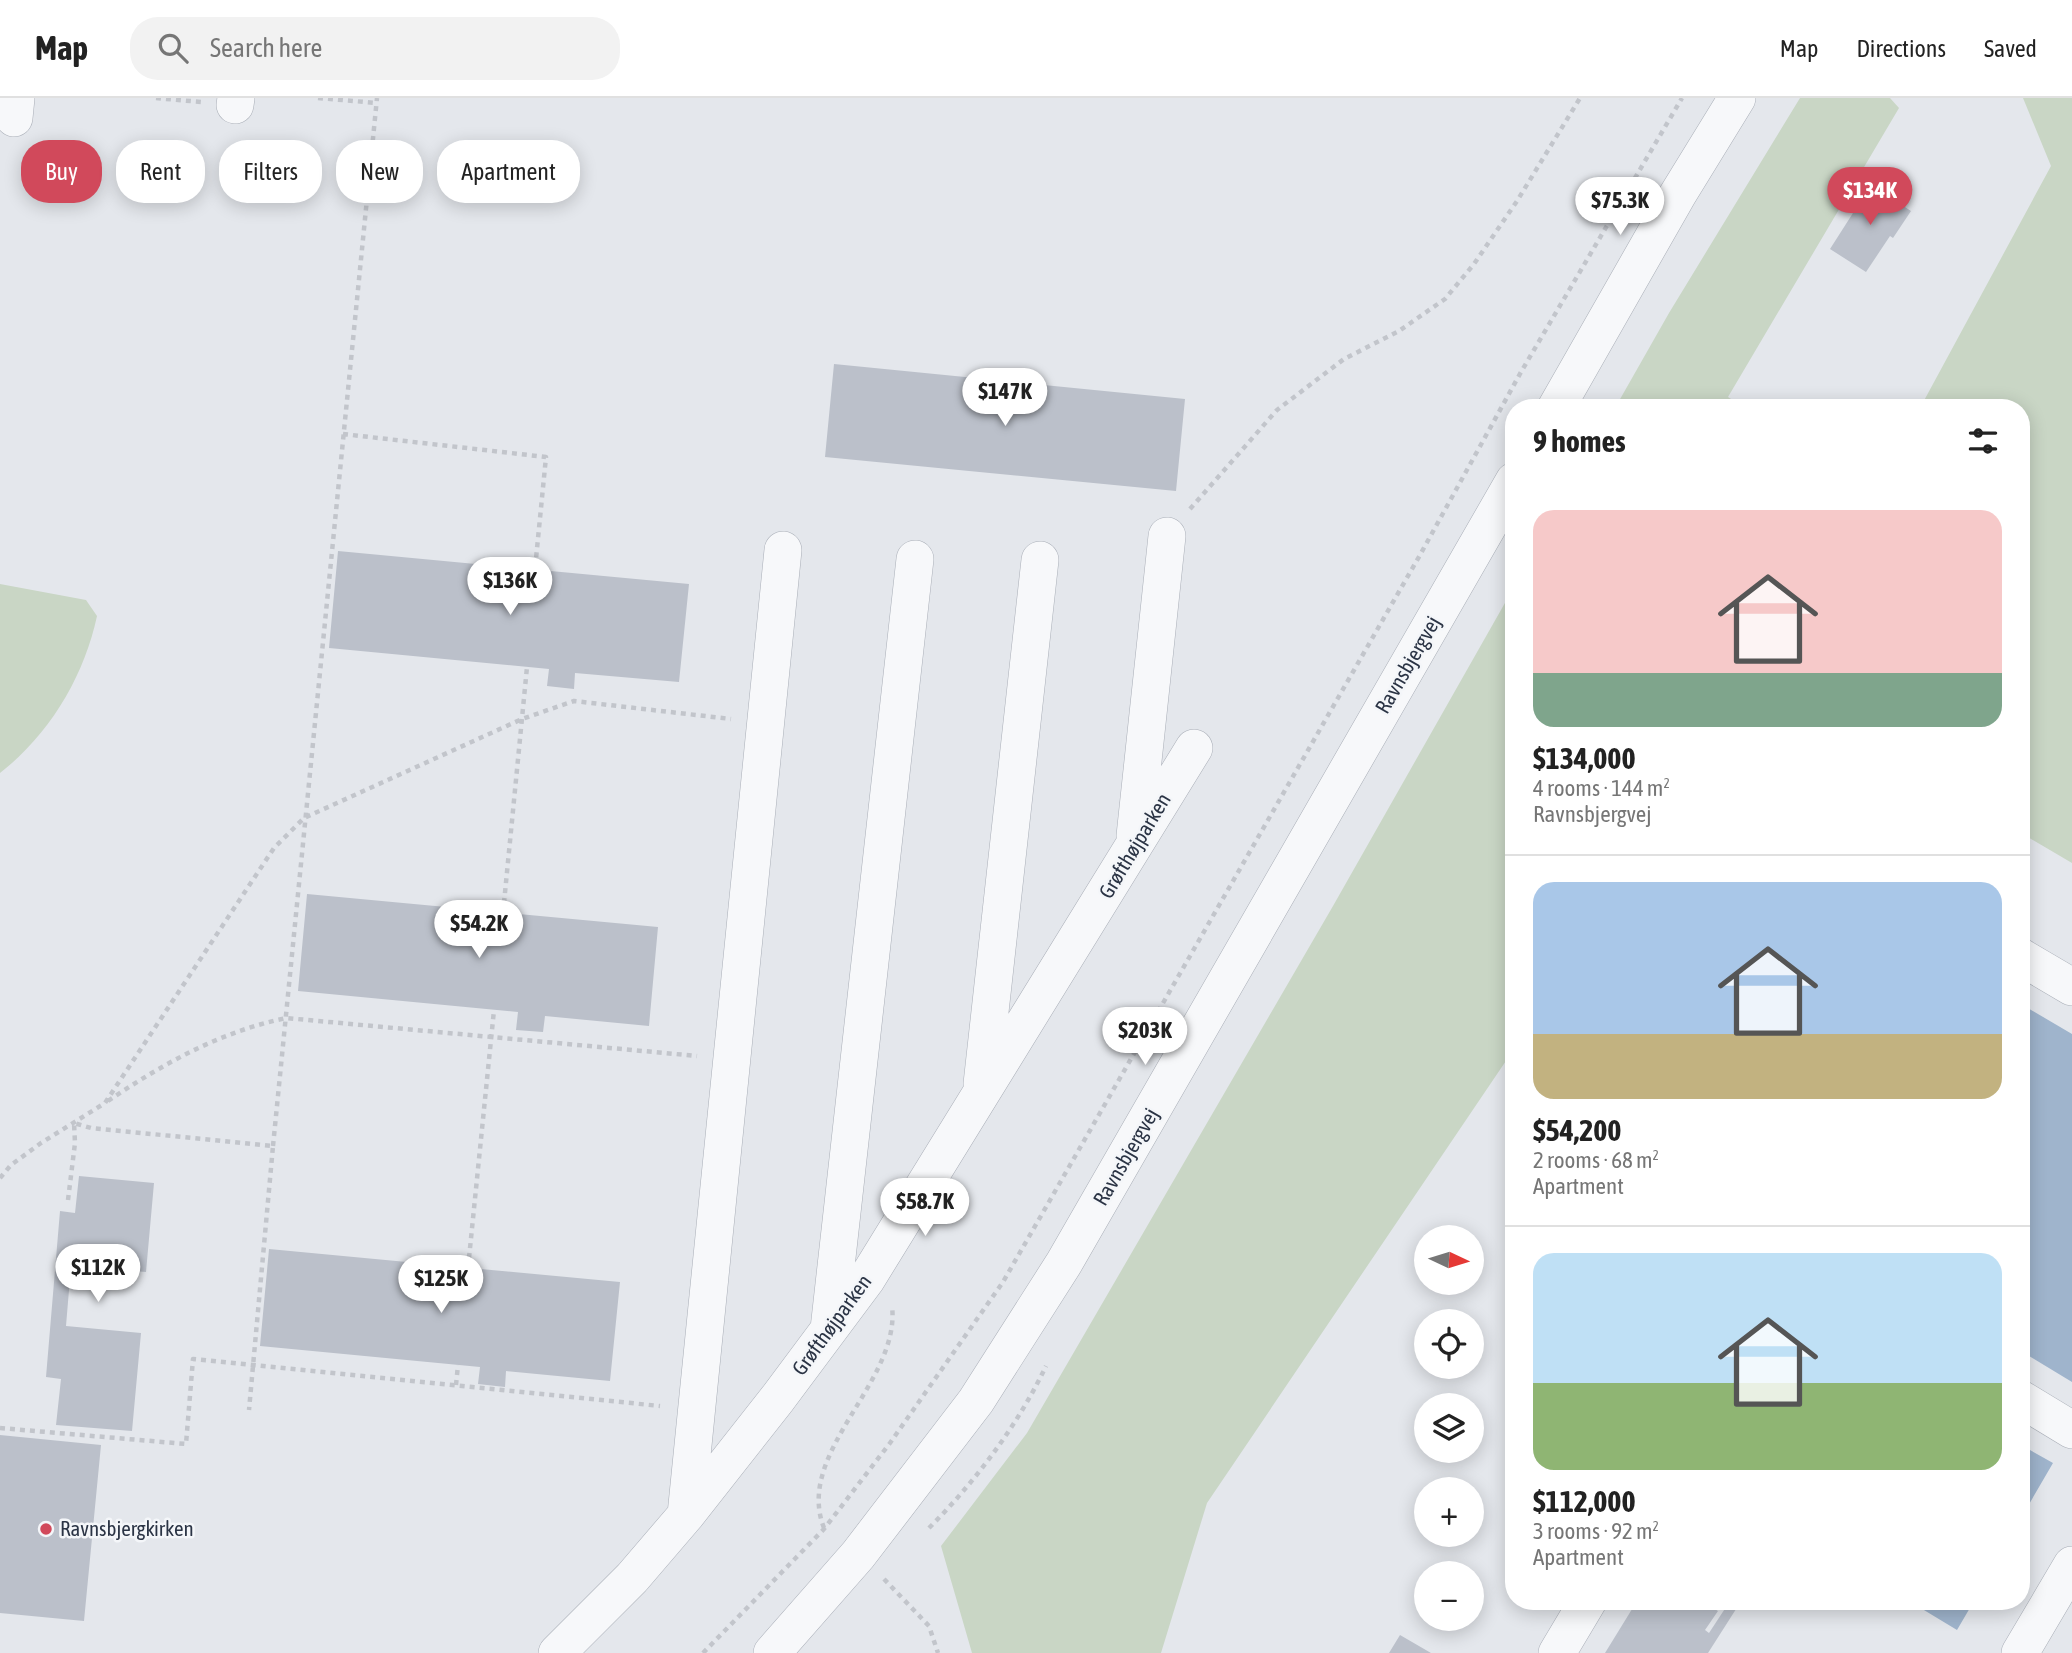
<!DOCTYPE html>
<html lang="en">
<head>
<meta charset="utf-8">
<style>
  body { margin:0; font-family:"Asap Condensed",sans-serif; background:#f2f2f2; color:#222; height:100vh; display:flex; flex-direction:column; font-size:26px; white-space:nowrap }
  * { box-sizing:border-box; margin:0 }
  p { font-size:23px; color:#767676 }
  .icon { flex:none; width:38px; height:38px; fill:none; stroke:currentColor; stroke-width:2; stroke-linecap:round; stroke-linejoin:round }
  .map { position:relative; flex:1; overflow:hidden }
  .details { position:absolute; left:1505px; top:301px; width:525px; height:1211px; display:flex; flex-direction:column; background:#fff; border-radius:28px; box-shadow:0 4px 18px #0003 }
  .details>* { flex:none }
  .banner { position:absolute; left:21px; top:42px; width:665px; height:63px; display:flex; gap:14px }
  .needle { width:46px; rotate:94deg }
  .buttons { position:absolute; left:1414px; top:1127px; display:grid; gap:14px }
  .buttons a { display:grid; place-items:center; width:70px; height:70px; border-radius:50%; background:#fff; box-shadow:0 4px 18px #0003; font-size:35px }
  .price { position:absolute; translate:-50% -60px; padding:0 16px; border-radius:24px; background:#fff; color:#222; font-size:23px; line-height:46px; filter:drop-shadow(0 2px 4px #0008) }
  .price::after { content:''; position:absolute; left:50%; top:42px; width:21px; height:16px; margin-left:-10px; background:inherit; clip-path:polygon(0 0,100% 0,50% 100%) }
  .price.on { background:#d1495b; color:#fff }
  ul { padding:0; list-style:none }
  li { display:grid; align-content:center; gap:14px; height:371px; padding:0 28px }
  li+li { border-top:2px solid #e0e0e0 }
  li span { display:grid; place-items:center; height:217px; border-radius:21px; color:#555 }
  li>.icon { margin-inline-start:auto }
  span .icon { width:126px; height:126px; fill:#fffc; stroke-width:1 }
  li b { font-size:30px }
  h2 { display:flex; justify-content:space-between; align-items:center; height:84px; padding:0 28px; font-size:30px }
  .chip { padding:0 24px; border-radius:28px; background:#fff; box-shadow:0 4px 18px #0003; font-size:24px; line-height:63px }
  .chip.on { background:#d1495b; color:#fff }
  header { display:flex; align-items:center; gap:42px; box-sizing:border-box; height:98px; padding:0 35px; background:#fff; border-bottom:2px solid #e0e0e0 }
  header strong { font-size:33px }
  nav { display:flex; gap:38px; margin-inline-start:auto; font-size:24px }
  .search { width:490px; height:63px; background:#f2f2f2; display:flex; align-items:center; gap:18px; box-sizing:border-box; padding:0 24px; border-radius:28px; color:#767676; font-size:26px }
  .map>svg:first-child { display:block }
  .green { fill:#c9d6c5 }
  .water { fill:#9fb4cc }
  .building { fill:#bbc0ca }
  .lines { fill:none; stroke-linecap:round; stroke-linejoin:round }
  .minor-casing { stroke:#a9aeb7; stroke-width:38 }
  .path { stroke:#c2c5cb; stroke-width:4.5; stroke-dasharray:5 5; stroke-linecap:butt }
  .minor { stroke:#f7f8fa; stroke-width:37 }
  .poi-dot { fill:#d1495b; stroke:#f4f6f9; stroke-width:2.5 }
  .labels { text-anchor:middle; stroke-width:5; stroke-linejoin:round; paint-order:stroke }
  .street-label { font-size:21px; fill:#2b3445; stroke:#f4f6f9 }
  .poi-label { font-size:21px; fill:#2b3445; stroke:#f4f6f9; text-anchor:start }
</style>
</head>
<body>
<header>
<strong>Map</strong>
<div class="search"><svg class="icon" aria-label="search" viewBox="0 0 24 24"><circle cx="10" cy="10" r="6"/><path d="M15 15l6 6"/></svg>Search here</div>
<nav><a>Map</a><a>Directions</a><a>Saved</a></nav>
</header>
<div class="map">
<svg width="2072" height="1555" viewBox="0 0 2072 1555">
  <rect width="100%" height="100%" fill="#e4e7ec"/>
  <path class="green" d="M1800 0H1890L1899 10 1728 299 1745 310H1615L1669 215Z
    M2023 0H2072V765L2021 735V310H1920L2051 68Z
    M0 486 86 502 97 518C84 579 49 637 0 675Z
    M1514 489V951L1207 1405 1161 1555H972L941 1448 1027 1335 1333 808Z"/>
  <path class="water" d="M2021 906 2072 936V1284L2021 1253Z
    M2021 1347 2053 1365 2021 1420Z
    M1909 1503H1974L1957 1532Z"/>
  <path class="building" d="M1868 85 1911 113 1893 140 1890 138 1866 174 1830 151 1853 115 1850 113Z
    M834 266 1185 301 1176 393 825 359Z
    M338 453 689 486 679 584 575 575 574 591 547 588 549 571 329 550Z
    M307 796 658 829 649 928 545 918 543 934 516 932 518 914 298 893Z
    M79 1078 154 1085 146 1174 71 1168 66 1228 141 1235 132 1333 56 1327 61 1281 46 1279 60 1113 75 1115Z
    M269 1151 620 1184 610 1283 506 1273 505 1289 478 1286 480 1269 260 1248Z
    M0 1337 101 1347 84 1523 0 1515Z
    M1637 1503H1702L1718 1513 1705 1532 1709 1535 1730 1503 1738 1508 1708 1555H1605Z
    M1400 1537 1431 1555H1389Z"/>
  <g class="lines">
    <defs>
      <path id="minor" d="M235 7 236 0
        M14 20 16 0
        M1556 310 1678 96 1737 0
        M1135 738 1167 438
        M2021 859 2072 889
        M982 986 1040 462
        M829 1231 915 461
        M2021 1301 2072 1332
        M686 1417 783 452
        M557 1555 632 1480 686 1417 778 1300 866 1182 1194 650
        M772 1555 858 1457 976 1303 1064 1165 1514 383
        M1557 1555 1588 1503
        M2020 1555 2072 1467"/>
    </defs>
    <use href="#minor" class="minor-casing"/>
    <path class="path" d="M156 0 201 4
      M318 0 377 5
      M343 336 546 359 535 471
      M1190 411 1277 312 1344 261 1399 233 1445 201 1474 166 1517 103 1580 0
      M503 815 527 569
      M108 1003C164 965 220 934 286 920L697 958
      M273 1048 377 0
      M0 1080 11 1067 41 1045 105 1005 274 750 304 720 522 621 574 603 731 621
      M68 1102 75 1045 74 1025 91 1030 273 1048 249 1312
      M468 1170 494 912
      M456 1287 458 1267
      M0 1330 186 1346 193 1261 660 1308
      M824 1430C794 1354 901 1284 892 1208
      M929 1430C975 1384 1018 1327 1046 1268
      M884 1481 929 1528 938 1555
      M703 1555 824 1431 890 1345 1003 1184 1420 457 1521 274 1682 0"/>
    <use href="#minor" class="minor"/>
  </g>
  <circle class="poi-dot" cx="46" cy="1431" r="7"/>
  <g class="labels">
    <g class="street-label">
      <text transform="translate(1408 567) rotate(-60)" y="7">Ravnsbjergvej</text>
      <text transform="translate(1135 748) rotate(-59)" y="7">Grøfthøjparken</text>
      <text transform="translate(1126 1059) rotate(-60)" y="7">Ravnsbjergvej</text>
      <text transform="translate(832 1227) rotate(-54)" y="7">Grøfthøjparken</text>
    </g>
    <g class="poi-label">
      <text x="60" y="1438">Ravnsbjergkirken</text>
    </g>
  </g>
</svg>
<div class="buttons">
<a><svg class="needle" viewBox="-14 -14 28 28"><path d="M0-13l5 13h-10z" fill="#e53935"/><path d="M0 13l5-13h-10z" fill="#767676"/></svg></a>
<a><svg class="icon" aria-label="locate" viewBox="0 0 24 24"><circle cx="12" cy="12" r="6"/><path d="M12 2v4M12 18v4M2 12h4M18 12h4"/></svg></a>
<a><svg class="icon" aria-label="layers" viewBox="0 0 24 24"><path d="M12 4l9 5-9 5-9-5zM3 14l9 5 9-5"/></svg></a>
<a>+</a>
<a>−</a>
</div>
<b class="price on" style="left:1870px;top:129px">$134K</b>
<b class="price" style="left:1620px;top:139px">$75.3K</b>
<b class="price" style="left:1005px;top:330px">$147K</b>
<b class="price" style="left:510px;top:519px">$136K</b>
<b class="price" style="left:479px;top:862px">$54.2K</b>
<b class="price" style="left:1145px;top:969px">$203K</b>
<b class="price" style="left:925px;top:1140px">$58.7K</b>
<b class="price" style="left:98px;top:1206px">$112K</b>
<b class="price" style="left:441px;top:1217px">$125K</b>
<div class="banner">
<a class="chip on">Buy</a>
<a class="chip">Rent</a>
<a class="chip">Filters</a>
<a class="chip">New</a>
<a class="chip">Apartment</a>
</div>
<section class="details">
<h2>9 homes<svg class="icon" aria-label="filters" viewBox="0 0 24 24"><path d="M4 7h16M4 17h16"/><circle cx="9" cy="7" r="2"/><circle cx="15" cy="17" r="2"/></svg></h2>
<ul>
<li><span style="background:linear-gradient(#f6c9c9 75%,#7fa58c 0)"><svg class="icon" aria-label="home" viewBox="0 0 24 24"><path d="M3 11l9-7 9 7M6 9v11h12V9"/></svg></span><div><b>$134,000</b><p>4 rooms · 144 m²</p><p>Ravnsbjergvej</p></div></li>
<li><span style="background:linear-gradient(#a9c7e8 70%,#c2b280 0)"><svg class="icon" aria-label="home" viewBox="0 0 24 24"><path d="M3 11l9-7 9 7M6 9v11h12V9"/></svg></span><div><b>$54,200</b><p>2 rooms · 68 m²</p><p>Apartment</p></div></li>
<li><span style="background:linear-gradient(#bfe0f5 60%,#8fb573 0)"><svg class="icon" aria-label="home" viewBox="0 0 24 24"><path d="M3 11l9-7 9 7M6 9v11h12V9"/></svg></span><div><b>$112,000</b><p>3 rooms · 92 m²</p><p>Apartment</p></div></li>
</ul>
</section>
</div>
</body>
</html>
